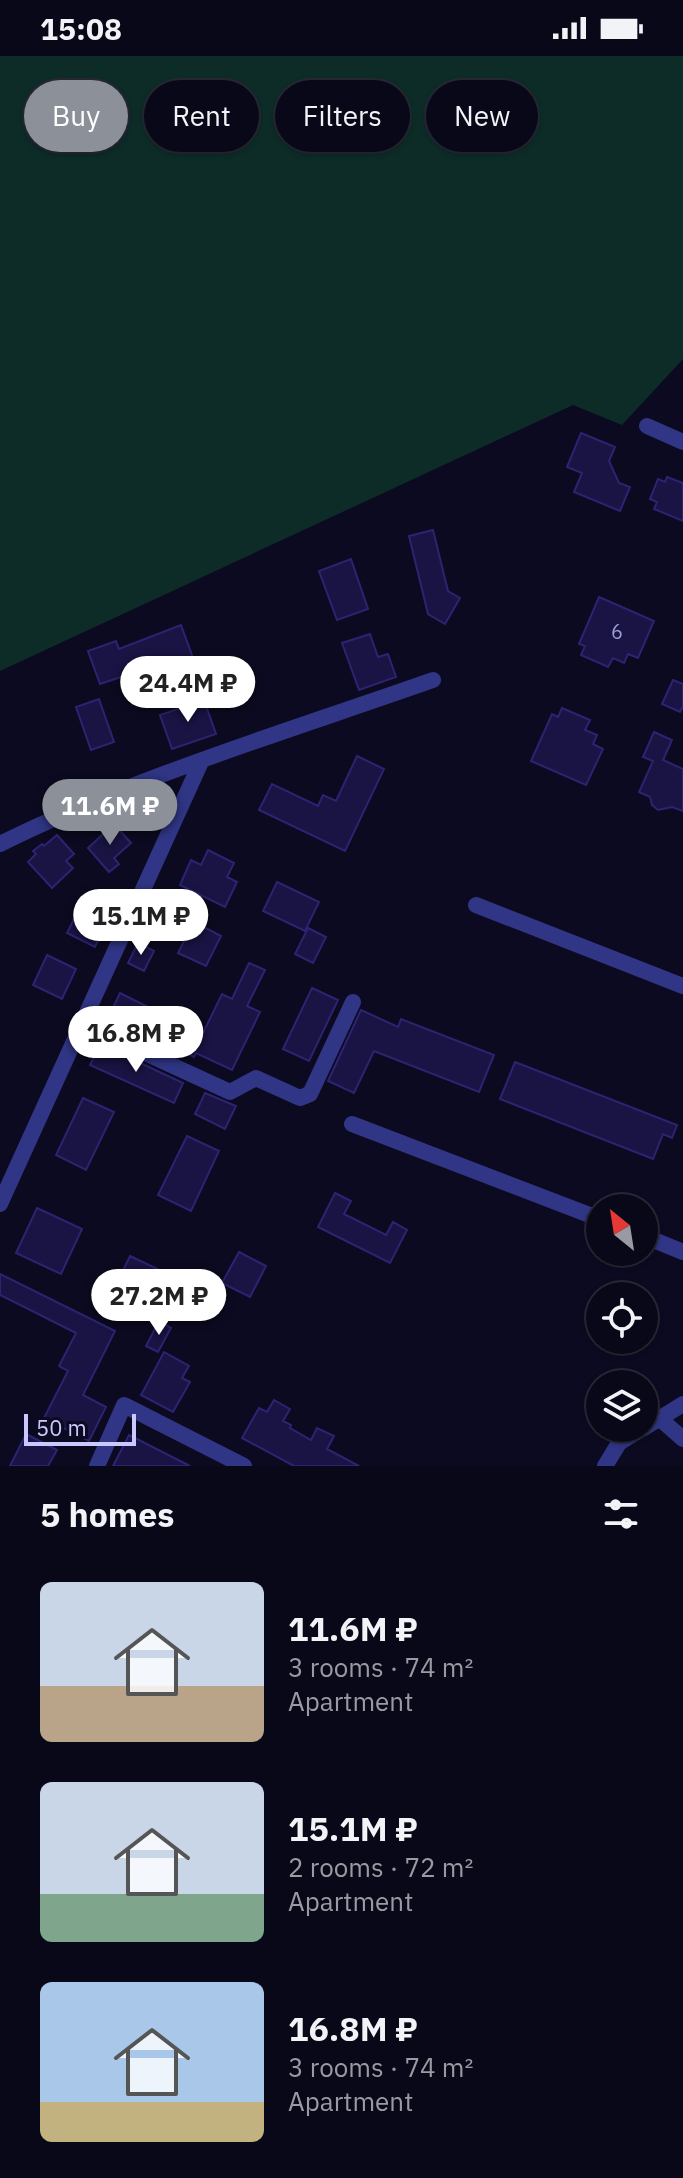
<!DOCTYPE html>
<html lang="en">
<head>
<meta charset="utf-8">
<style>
  body { margin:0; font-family:"IBM Plex Sans",sans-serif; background:#121121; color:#f1f3f6; height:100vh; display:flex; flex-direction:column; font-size:30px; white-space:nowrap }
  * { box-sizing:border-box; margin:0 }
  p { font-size:26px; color:#999aa2 }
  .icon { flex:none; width:44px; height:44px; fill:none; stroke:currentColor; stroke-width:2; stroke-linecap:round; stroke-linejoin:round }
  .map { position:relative; height:1410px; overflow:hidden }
  .sheet { display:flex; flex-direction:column; background:#090818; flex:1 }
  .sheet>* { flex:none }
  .hud { position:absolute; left:24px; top:24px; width:636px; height:72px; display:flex; gap:16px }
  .needle { width:52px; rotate:330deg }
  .tools { position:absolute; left:586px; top:1138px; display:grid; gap:16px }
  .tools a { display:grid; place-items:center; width:72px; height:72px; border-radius:50%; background:#090818; box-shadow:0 2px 6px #0004,0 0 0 2px #292937; font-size:40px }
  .scale { position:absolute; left:24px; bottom:20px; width:112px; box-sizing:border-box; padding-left:8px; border:4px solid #cac9ff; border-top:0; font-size:22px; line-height:28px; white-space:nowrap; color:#cac9ff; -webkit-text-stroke:6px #0c0a20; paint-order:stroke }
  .price { position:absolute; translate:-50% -68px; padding:0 18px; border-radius:28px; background:#fff; color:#222; font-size:26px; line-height:52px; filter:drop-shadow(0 2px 4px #0008) }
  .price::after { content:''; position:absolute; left:50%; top:48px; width:24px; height:18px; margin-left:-12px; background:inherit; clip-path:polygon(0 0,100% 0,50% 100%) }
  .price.selected { background:#8c9099; color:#fff }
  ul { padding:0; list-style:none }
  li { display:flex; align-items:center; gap:24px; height:200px; padding:0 40px }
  li span { display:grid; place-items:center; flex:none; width:224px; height:160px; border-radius:12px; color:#555 }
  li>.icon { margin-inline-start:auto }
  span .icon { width:96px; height:96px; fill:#fffc; stroke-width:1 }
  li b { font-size:34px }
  h2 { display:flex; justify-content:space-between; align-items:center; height:96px; padding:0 40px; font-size:34px }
  .tag { padding:0 28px; border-radius:36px; background:#090818; box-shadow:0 2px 6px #0004,0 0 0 2px #292937; font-size:28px; line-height:72px }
  .tag.selected { background:#8c9099; color:#fff }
  .status { display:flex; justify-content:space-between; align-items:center; height:56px; padding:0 40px; background:#090818; direction:ltr }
  .status svg { height:22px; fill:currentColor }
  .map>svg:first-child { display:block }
  .green { fill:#0d2b27 }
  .building { fill:#191443; stroke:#2c2472; stroke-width:2 }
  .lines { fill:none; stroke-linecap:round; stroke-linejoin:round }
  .minor { stroke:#303585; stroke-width:16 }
  .labels { text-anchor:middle; stroke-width:7; stroke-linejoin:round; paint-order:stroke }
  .number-label { font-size:20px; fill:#9e9cd0 }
</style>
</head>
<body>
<div class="status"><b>15:08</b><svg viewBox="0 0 49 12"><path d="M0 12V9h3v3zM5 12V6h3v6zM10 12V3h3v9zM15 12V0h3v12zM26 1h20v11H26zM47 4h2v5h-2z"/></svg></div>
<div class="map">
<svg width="683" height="1410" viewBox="0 0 683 1410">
  <rect width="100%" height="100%" fill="#0c0a20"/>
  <path class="green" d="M0 0H683V303L622 369 573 349 0 615Z"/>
  <path class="building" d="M581 377 615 391 609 405 619 427 630 431 620 455 574 436 582 417 567 411Z
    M667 421 683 427V465L654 453 657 446 650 443 658 423 665 426Z
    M433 474 448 535 460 542 445 568 428 558 409 480Z
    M351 503 368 553 337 564 319 515Z
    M599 541 654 565 638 602 628 598 624 607 613 602 608 611 581 599 585 590 579 588Z
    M181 569 193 602 141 621 139 615 100 628 88 595 116 585 119 593Z
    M370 578 378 601 388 598 396 621 359 634 342 587Z
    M673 624 683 628V650L680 656 662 648Z
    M99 643 114 686 91 694 76 651Z
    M204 644 216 678 172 693 160 659Z
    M562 652 590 664 585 674 597 679 593 688 603 693 586 729 531 705 552 658 558 661Z
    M654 676 672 684 663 704 683 713V755L672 751 658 754 652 749 650 741 639 736 653 705 643 701Z
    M357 700 384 713 345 795 259 754 272 728 318 750 323 739 336 745Z
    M114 768 131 787 114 802 119 808 109 816 88 792Z
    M57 779 74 798 66 805 73 812 52 832 28 806 36 798 33 795 42 788 44 790Z
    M208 794 234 807 227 821 237 826 225 851 180 829 191 804 201 809Z
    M277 826 319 846 305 875 263 855Z
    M160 841 174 848 164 868 150 861Z
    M88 855 100 861 97 867 105 871 95 891 67 877 77 857 85 862Z
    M202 870 221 880 206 910 178 897 189 875 197 879Z
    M308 872 326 881 313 907 295 898Z
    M138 887 154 895 144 915 128 907Z
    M47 899 76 913 62 943 33 929Z
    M249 907 265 914 247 950 260 956 232 1014 196 997 194 1001 162 986 173 963 203 977 222 938 232 943Z
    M312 932 338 944 309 1005 283 993Z
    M120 937 150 952 139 975 109 960Z
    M361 954 398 971 401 963 494 999 479 1036 374 995 354 1037 328 1025Z
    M100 988 183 1027 174 1047 90 1009Z
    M515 1006 677 1069 672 1082 663 1078 653 1103 500 1043Z
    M205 1037 236 1050 225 1073 195 1058Z
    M83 1042 114 1056 86 1114 56 1099Z
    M187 1080 219 1095 191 1155 158 1139Z
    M335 1137 351 1145 344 1158 386 1179 393 1166 407 1174 390 1207 318 1171Z
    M37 1152 82 1173 61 1218 16 1197Z
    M239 1196 266 1210 250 1241 222 1227Z
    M130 1200 168 1218 145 1264 108 1246Z
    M0 1218 115 1275 83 1339 106 1351 89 1385 44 1362 68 1315 59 1310 76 1277 0 1239Z
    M159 1265 171 1272 158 1296 146 1290Z
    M164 1296 189 1310 182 1322 190 1326 173 1356 141 1339Z
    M274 1344 290 1353 283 1365 291 1369 290 1372 311 1384 317 1372 334 1380 327 1393 359 1410H294L242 1382 259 1352 267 1356Z
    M26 1378 57 1394 48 1410H10Z
    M129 1379 190 1410H113Z"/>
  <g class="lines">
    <path class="minor" d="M647 370 683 386
      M0 788C138 720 288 675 433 624
      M476 849 683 930
      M82 968 230 1036 256 1022 300 1042 310 1038 353 946
      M352 1068 600 1163
      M0 1148 201 706
      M644 1180 683 1196
      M659 1362 683 1383
      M644 1372 683 1348
      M97 1410 124 1349 244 1410
      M605 1410 619 1387 643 1372"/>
  </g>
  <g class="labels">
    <g class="number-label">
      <text x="617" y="583">6</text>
    </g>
  </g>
</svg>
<div class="tools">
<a><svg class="needle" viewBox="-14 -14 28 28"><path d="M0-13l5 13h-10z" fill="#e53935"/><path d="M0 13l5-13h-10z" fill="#999aa2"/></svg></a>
<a><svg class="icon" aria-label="locate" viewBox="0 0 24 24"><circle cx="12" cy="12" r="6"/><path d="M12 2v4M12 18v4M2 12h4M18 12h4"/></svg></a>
<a><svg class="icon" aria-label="layers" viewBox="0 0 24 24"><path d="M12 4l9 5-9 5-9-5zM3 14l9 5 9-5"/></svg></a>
</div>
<div class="scale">50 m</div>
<b class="price" style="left:188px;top:668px">24.4M ₽</b>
<b class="price selected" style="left:110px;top:791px">11.6M ₽</b>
<b class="price" style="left:141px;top:901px">15.1M ₽</b>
<b class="price" style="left:136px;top:1018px">16.8M ₽</b>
<b class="price" style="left:159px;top:1281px">27.2M ₽</b>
<div class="hud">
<a class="tag selected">Buy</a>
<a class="tag">Rent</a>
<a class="tag">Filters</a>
<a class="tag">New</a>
</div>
</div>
<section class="sheet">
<h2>5 homes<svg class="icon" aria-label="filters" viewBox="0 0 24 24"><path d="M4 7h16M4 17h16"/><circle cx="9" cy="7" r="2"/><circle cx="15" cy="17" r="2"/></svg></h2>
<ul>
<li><span style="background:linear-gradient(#c9d6e8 65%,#b9a48a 0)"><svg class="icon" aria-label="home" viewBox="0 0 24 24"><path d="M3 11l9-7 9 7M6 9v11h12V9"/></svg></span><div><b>11.6M ₽</b><p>3 rooms · 74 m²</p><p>Apartment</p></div></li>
<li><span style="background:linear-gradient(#c9d6e8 70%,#7fa58c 0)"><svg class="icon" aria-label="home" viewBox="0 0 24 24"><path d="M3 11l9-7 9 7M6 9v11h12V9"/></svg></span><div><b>15.1M ₽</b><p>2 rooms · 72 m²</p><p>Apartment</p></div></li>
<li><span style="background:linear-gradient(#a9c7e8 75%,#c2b280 0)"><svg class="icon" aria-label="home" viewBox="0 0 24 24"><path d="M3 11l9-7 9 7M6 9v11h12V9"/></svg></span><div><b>16.8M ₽</b><p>3 rooms · 74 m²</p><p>Apartment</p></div></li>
</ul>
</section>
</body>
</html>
